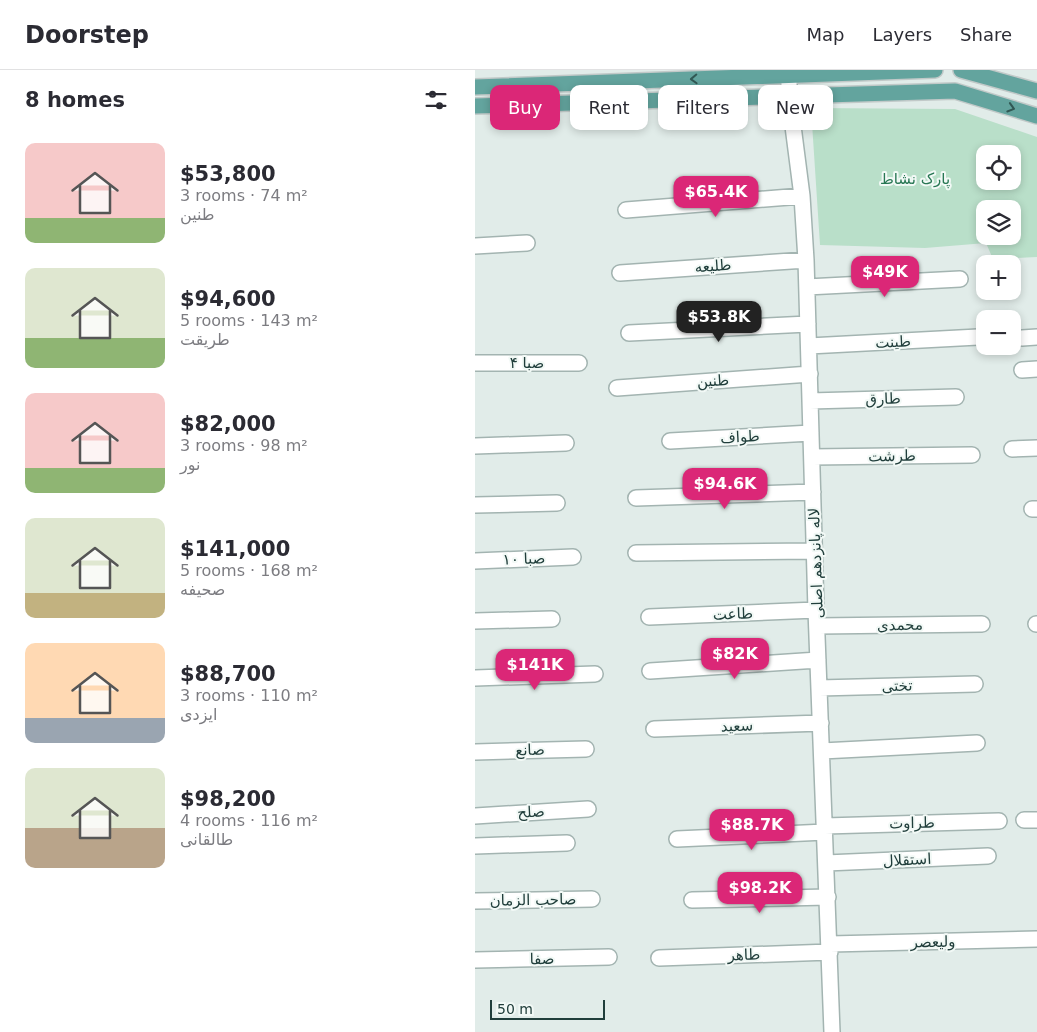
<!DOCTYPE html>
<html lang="en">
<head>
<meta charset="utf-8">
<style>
  body { margin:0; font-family:"DejaVu Sans",Cairo,sans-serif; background:#f2f2f3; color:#2b2b33; height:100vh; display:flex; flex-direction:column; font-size:19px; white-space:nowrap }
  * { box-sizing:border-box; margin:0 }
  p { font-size:16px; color:#7c7c81 }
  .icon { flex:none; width:28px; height:28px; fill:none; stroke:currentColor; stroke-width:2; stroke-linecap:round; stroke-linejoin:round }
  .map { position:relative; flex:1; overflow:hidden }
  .side { display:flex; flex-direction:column; background:#fff; width:475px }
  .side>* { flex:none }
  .top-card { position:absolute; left:15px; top:15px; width:471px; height:45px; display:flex; gap:10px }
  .tools { position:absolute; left:501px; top:75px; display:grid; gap:10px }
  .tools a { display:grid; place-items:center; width:45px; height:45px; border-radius:10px; background:#fff; box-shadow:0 2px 8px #0003; font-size:25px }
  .scale { position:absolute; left:15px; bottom:12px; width:115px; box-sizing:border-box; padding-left:5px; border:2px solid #203e3b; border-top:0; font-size:14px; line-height:18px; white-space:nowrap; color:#203e3b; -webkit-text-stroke:4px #f2f9f6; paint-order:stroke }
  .price { position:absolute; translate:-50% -42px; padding:0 11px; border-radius:10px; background:#db2777; color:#fff; font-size:16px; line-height:32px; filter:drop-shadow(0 1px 2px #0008) }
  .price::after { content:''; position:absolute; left:50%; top:30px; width:15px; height:11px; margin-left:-8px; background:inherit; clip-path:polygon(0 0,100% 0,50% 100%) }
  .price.current { background:#222; color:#fff }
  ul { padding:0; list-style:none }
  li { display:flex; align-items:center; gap:15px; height:125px; padding:0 25px }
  li span { display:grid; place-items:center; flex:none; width:140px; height:100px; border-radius:10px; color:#555 }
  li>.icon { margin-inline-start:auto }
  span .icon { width:60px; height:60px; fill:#fffc; stroke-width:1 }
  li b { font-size:21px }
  h2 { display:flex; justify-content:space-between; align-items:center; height:60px; padding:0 25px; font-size:21px }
  .pill { padding:0 18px; border-radius:10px; background:#fff; box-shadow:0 2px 8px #0003; font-size:18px; line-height:45px }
  .pill.current { background:#db2777; color:#fff }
  header { display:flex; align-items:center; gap:30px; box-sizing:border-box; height:70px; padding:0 25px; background:#fff; border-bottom:1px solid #e1e1e2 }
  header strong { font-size:24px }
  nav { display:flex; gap:28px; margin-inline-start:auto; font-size:18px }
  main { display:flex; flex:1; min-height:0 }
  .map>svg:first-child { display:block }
  .green { fill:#b9dfc9; fill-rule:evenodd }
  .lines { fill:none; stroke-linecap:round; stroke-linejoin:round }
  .minor-casing { stroke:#a3b4b1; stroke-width:18 }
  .major-casing { stroke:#c1c9c8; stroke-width:18 }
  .minor { stroke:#fff; stroke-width:15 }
  .major { stroke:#63a49e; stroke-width:15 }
  .oneway { stroke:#315854 }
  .labels { text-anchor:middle; stroke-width:4; stroke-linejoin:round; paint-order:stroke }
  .park-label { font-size:15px; fill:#287754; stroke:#f2f9f6 }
  .street-label { font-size:15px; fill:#203e3b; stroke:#f2f9f6 }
</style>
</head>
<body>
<header>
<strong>Doorstep</strong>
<nav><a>Map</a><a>Layers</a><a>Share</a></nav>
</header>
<main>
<section class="side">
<h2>8 homes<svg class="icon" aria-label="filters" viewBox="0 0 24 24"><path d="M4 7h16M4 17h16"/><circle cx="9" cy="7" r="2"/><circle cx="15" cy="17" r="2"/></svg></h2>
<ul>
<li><span style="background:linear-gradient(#f6c9c9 75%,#8fb573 0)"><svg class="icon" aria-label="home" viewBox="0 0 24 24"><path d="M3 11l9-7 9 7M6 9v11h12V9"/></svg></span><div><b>$53,800</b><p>3 rooms · 74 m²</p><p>طنین</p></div></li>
<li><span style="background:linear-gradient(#dfe7d0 70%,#8fb573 0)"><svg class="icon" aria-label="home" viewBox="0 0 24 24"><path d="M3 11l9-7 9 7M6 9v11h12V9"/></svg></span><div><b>$94,600</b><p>5 rooms · 143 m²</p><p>طریقت</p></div></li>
<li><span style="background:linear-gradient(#f6c9c9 75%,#8fb573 0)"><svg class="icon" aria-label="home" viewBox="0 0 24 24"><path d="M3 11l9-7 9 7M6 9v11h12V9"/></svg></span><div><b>$82,000</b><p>3 rooms · 98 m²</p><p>نور</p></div></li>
<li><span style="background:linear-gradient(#dfe7d0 75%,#c2b280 0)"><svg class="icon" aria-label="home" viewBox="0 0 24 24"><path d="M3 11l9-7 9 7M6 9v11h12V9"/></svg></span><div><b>$141,000</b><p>5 rooms · 168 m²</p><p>صحیفه</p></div></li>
<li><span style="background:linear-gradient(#ffd9b3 75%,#9aa5b1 0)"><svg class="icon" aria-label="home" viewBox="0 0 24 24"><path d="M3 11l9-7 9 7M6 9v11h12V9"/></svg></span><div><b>$88,700</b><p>3 rooms · 110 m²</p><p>ایزدی</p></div></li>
<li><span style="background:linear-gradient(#dfe7d0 60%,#b9a48a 0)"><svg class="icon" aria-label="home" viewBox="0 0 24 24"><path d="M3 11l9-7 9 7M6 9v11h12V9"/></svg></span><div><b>$98,200</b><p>4 rooms · 116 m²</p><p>طالقانی</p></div></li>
</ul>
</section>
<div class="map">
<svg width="562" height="962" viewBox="0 0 562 962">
  <rect width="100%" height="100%" fill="#e1ece9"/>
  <path class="green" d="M336 38 480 39 562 67V187L518 189 511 173 450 178 345 175ZM510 84H538V111H510ZM510 139H538V166H510Z"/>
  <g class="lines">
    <defs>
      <path id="minor" d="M314 6V25L327 126 331 190 341 540 357 962
        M151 140 327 126
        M0 176 52 173
        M145 203 331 190
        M332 217 485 209
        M154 263 333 254
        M547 268 562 267
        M334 276 503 267
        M0 293H104
        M547 300 562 299
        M142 318 335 304
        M335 331 481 327
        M195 371 336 363
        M0 376 91 373
        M537 379 562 378
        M337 387 497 385
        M161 428 338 422
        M0 435 82 433
        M557 439H562
        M161 483 339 481
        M0 491 98 487
        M174 547 341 540
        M0 551 77 549
        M561 554H562
        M343 556 507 554
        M175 601 343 590
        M0 608 120 604
        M344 618 500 614
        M179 659 346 653
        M347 681 502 673
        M0 682 111 679
        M0 746 113 739
        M549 750H562
        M350 756 524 751
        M202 769 350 762
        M0 776 92 773
        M351 793 513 786
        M217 830 353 827
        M0 831 117 829
        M355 874 562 869
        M184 888 355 882
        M0 890 134 887"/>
      <path id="major" d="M486 0 562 21
        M0 17 460 0
        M0 36 480 21 562 46"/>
    </defs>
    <use href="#minor" class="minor-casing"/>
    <use href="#major" class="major-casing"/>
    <use href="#minor" class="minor"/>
    <use href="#major" class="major"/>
  </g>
  <defs><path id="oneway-chevron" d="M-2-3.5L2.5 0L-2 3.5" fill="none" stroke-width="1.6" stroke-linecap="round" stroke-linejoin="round" transform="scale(1.25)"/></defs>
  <g class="oneway">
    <use href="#oneway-chevron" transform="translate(219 9) rotate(178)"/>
    <use href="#oneway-chevron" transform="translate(536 38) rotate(17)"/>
  </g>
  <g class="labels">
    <g class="park-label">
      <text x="440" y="114">پارک نشاط</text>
    </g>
    <g class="street-label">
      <text transform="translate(238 196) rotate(-4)" y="5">طلیعه</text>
      <text transform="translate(418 272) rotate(-3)" y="5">طینت</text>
      <text x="52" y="298">صبا ۴</text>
      <text transform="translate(238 311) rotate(-4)" y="5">طنین</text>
      <text transform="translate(408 329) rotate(-2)" y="5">طارق</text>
      <text transform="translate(265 367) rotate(-3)" y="5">طواف</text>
      <text transform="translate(417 386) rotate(-1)" y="5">طرشت</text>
      <text transform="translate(49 489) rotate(-2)" y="5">صبا ۱۰</text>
      <text transform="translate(341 493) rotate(-92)" y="5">لاله پانزدهم اصلی</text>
      <text transform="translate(258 544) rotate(-2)" y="5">طاعت</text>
      <text transform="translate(425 555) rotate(-1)" y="5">محمدی</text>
      <text transform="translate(422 616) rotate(-2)" y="5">تختی</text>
      <text transform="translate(262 656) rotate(-2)" y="5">سعید</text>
      <text transform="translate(55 680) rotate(-2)" y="5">صانع</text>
      <text transform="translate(56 742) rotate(-3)" y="5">صلح</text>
      <text transform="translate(437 753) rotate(-1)" y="5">طراوت</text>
      <text transform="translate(432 790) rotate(-3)" y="5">استقلال</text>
      <text transform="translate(58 830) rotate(-1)" y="5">صاحب الزمان</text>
      <text transform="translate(458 872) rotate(-1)" y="5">ولیعصر</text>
      <text transform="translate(269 885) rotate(-2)" y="5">طاهر</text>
      <text transform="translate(67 889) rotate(-1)" y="5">صفا</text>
    </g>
  </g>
</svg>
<div class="tools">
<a><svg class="icon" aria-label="locate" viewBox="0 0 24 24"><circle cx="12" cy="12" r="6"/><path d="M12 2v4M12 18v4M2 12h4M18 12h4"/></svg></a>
<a><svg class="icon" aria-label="layers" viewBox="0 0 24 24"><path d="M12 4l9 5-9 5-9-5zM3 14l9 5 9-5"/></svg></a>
<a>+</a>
<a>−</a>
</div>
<div class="scale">50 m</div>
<b class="price" style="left:241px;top:148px">$65.4K</b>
<b class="price" style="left:410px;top:228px">$49K</b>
<b class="price current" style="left:244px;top:273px">$53.8K</b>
<b class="price" style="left:250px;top:440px">$94.6K</b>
<b class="price" style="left:260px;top:610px">$82K</b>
<b class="price" style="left:60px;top:621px">$141K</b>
<b class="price" style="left:277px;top:781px">$88.7K</b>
<b class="price" style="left:285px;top:844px">$98.2K</b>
<div class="top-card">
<a class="pill current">Buy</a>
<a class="pill">Rent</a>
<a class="pill">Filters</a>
<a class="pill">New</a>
</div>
</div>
</main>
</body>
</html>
